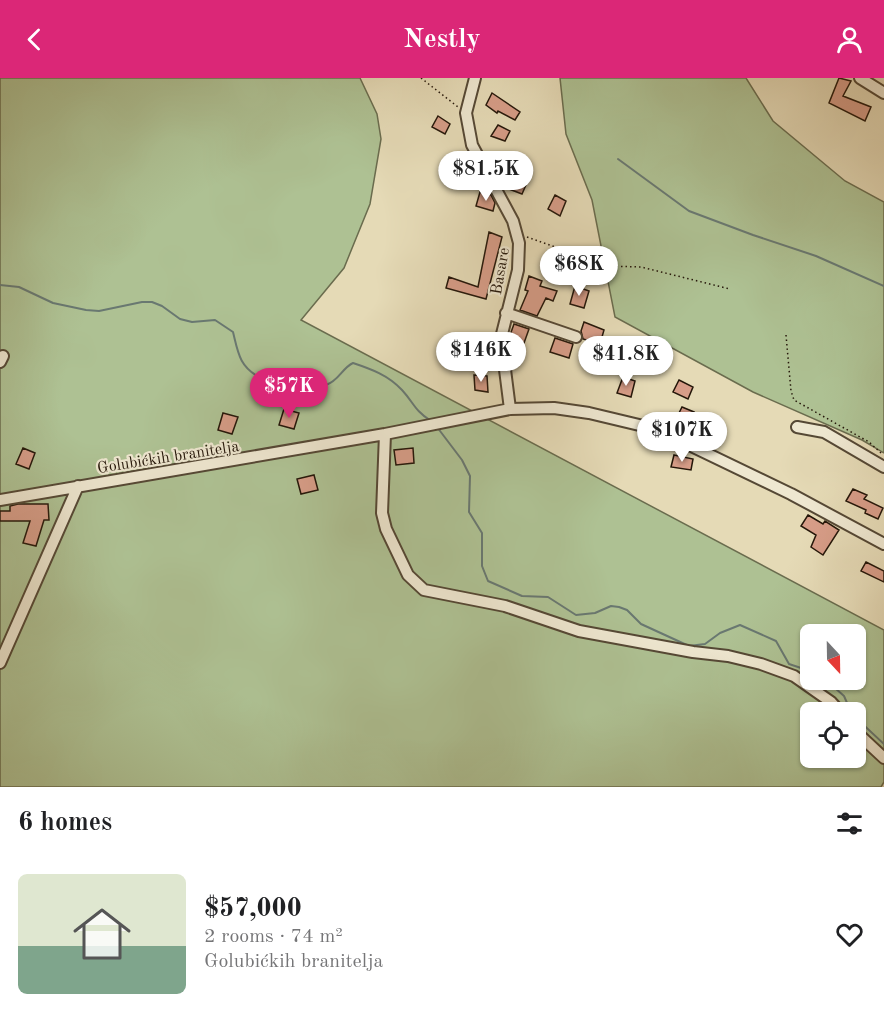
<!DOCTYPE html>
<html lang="en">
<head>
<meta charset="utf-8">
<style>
  body { margin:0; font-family:"Old Standard TT",serif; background:#f2f2f2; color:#202124; height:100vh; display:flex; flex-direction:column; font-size:22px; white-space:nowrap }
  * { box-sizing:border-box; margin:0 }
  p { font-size:20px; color:#757577 }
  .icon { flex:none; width:33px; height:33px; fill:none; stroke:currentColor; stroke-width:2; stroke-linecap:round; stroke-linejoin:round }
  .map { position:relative; height:709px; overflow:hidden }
  .panel { display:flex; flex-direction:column; background:#fff; flex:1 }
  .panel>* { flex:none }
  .needle { width:39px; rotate:158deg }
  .controls { position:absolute; left:800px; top:546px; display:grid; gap:12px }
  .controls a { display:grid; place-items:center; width:66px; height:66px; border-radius:9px; background:#fff; box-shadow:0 2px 4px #0004; font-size:30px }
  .price { position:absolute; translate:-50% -51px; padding:0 14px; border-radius:21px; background:#fff; color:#222; font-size:20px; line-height:39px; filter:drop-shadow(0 2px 3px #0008) }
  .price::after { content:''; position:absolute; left:50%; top:36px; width:18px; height:14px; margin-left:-9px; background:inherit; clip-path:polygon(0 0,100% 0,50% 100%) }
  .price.active { background:#db2777; color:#fff }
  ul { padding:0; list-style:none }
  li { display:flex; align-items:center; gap:18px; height:150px; padding:0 18px }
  li span { display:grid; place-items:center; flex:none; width:168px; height:120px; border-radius:9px; color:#555 }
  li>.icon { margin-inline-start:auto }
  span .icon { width:72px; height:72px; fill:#fffc; stroke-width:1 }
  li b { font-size:26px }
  h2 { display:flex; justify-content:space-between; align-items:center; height:72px; padding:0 18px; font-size:26px }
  header { display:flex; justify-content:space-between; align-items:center; height:78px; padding:0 18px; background:#db2777; color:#fff; font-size:27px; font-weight:700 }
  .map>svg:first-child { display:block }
  .green { fill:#aec193; stroke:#6a6c4e; stroke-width:1.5; fill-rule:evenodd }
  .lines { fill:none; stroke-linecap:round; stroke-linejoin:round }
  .stream { stroke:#697871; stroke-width:2 }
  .building { fill:#d79d88; stroke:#25170a; stroke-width:1.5 }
  .minor-casing { stroke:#554835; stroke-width:14 }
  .path { stroke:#25170a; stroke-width:1.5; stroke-dasharray:1.5 3; stroke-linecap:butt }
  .minor { stroke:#eee7d0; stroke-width:10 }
  .labels { text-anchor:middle; stroke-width:4.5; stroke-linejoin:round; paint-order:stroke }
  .street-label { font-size:16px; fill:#25170a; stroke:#eee7d0 }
</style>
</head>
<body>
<header><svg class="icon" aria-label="back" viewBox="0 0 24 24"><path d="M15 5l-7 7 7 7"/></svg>Nestly<svg class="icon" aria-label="person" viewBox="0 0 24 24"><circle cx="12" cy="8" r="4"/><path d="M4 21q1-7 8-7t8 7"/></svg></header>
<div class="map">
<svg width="884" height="709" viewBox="0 0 884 709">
  <rect width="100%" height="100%" fill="#e5dab6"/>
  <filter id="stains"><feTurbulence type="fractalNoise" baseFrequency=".00333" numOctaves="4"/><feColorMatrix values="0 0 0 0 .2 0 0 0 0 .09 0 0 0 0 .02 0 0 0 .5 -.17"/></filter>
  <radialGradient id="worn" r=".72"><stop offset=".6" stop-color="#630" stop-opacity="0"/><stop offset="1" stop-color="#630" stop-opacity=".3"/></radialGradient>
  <path class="green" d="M0 0H360L377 36 381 61 370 126 344 190 301 242 884 552V704L881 709H0ZM810 556H855V602H810ZM810 634H855V680H810Z
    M560 0H746L773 43 845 103 884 124V375L862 362 753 314 615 239 592 122 566 56Z"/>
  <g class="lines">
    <path class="stream" d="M618 81 689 133 753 157 816 178 884 208
      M0 207 19 209 53 225 86 232 99 233 142 224H152L162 228 180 241 192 244 215 242 233 254C238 274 239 288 259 299L326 307C339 303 342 290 353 285 371 291 388 297 402 312 414 325 414 332 431 343
      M437 349 462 382 470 398 469 434 482 455V488L488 503 522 518 548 519 576 537 595 535 611 528 619 529 627 532 641 546 689 568 705 566 720 555 740 547 776 563 789 586 810 593
      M826 602 844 618 851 634
      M855 639 884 666"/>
  </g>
  <path class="building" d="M839 0 851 3 843 18 871 29 865 43 829 25Z
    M492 15 520 34 515 42 498 33 497 35 486 27Z
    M438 38 450 46 445 56 432 49Z
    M498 47 510 53 505 63 491 58Z
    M515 94 529 100 522 116 509 111Z
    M480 114 491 117 495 125 493 133 476 128Z
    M555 117 566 123 560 138 548 131Z
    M489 154 502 159 486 221 446 210 449 199 478 209Z
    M529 198 542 203 540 208 557 213 553 223 546 220 537 238 520 232 528 213 525 212Z
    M575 208 589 213 584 230 570 226Z
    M584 244 604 252 600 266 583 261 581 253Z
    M514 246 529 251 524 265 509 260Z
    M555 260 573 266 569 280 550 274Z
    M609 268 623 273 619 286 605 283Z
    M474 297 487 298 488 314 475 312Z
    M623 299 635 303 631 319 617 315Z
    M679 302 693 309 688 321 673 314Z
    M682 329 694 334 688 346 676 341Z
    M284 331 299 335 294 351 279 347Z
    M223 335 238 339 232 356 218 352Z
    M23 370 35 375 29 391 16 386Z
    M413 370 414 385 396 387 394 372Z
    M674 377 693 381 691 392 671 389Z
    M314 397 318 412 301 416 297 401Z
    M853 411 867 417 864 421 883 430 878 441 865 435 866 432 846 423Z
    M18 426H48L49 442H44L36 468 23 465 30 443H0V433H10V428Z
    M808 437 823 446 825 443 839 452 823 477 811 469 816 457 801 448Z
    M866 484 884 493V504L861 493Z"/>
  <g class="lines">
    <defs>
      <path id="minor" d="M475 0 466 35 472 67 513 143 519 165 518 192 501 260 510 331
        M860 0 884 15
        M506 235 576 259
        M0 284 3 278
        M797 349 824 354 884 389
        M385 356 382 435 386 451 408 497 424 512 505 528 579 553 693 574 728 578 761 586 794 598 831 624 840 634
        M0 422 385 356 510 331 554 330 589 335 656 351 791 416 884 466
        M0 585 78 408
        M855 653 884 680"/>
    </defs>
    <use href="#minor" class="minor-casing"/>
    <path class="path" d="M421 0 458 29
      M527 159 609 188 641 189 730 211
      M786 257 791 313 794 322 869 364 881 375"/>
    <use href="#minor" class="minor"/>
  </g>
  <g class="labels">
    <g class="street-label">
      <text transform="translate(499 193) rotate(-80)" y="6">Basare</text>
      <text transform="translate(168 378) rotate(-9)" y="6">Golubićkih branitelja</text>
    </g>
  </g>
  <rect width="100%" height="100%" filter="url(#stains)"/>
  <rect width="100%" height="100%" fill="url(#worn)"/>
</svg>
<div class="controls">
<a><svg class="needle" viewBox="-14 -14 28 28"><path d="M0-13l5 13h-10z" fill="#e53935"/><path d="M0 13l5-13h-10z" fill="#757577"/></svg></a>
<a><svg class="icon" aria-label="locate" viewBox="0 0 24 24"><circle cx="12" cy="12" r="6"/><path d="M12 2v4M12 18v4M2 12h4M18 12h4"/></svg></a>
</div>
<b class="price" style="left:486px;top:124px">$81.5K</b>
<b class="price" style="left:579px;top:219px">$68K</b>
<b class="price" style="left:481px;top:305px">$146K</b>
<b class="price" style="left:626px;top:309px">$41.8K</b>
<b class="price active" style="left:289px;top:341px">$57K</b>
<b class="price" style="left:682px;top:385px">$107K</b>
</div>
<section class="panel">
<h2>6 homes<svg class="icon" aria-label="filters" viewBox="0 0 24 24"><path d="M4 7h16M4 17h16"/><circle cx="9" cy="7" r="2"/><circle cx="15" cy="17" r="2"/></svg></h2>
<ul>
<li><span style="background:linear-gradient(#dfe7d0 60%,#7fa58c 0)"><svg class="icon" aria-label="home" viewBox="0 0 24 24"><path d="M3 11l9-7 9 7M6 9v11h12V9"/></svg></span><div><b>$57,000</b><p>2 rooms · 74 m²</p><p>Golubićkih branitelja</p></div><svg class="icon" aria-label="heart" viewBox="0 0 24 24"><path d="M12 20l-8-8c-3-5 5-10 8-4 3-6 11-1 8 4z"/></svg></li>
</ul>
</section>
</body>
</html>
